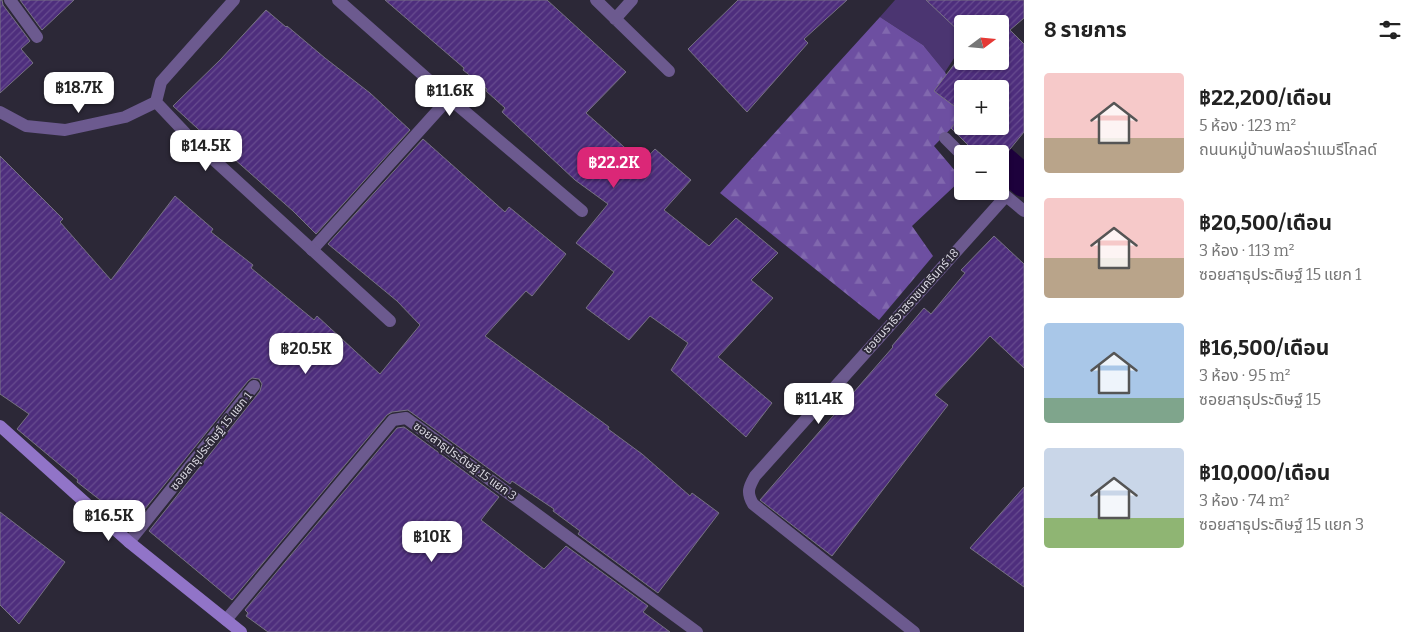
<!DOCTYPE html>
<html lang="th">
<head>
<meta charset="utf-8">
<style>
  body { margin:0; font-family:Bitter,"Noto Sans Thai",serif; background:#f2f2f2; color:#222; height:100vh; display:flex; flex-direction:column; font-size:19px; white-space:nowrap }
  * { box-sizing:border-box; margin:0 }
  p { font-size:16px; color:#767676 }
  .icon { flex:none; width:28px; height:28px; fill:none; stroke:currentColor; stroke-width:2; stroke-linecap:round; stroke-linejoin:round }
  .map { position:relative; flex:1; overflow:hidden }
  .drawer { display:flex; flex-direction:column; background:#fff; width:400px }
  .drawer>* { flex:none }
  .needle { width:32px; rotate:74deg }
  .controls { position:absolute; left:954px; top:15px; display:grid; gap:10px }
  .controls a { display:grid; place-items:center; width:55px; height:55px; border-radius:5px; background:#fff; box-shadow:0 1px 4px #0004; font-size:25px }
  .price { position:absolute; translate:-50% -42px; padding:0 11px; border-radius:10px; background:#fff; color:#222; font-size:16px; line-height:32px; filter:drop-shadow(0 1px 2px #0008) }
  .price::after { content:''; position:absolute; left:50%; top:30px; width:15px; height:11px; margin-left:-8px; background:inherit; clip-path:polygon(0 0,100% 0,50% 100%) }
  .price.current { background:#db2777; color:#fff }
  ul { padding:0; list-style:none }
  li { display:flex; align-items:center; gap:15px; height:125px; padding:0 20px }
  li span { display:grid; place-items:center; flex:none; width:140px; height:100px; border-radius:5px; color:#555 }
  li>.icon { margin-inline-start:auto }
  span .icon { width:60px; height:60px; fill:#fffc; stroke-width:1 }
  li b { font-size:21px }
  h2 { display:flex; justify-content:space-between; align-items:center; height:60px; padding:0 20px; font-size:21px }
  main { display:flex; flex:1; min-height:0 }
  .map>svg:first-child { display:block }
  .grass { fill:#4b3571 }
  .forest { fill:url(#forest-firs) }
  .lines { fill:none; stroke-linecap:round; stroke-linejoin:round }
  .canal { stroke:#1d013c; stroke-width:32 }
  .building { fill:url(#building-hatch); stroke:#777283 }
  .lane { stroke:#6c5a8f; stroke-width:12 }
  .street { stroke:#6c5a8f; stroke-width:12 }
  .secondary { stroke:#9174c8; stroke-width:12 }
  .labels { text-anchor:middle; stroke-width:4; stroke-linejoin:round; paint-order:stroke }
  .street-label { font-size:12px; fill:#dbd9e3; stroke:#2c2837 }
</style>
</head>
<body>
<main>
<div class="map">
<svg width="1024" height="632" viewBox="0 0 1024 632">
  <defs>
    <pattern id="forest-firs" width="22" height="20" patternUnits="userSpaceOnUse" patternTransform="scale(1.25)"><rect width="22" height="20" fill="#6d4fa1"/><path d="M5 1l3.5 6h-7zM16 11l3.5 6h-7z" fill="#8168ae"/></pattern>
    <pattern id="building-hatch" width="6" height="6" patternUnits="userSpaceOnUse" patternTransform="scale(1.25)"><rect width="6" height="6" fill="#4e2e7d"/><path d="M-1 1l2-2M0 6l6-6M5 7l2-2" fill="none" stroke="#674c8f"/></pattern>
  </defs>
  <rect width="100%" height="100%" fill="#2c2837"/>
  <path class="grass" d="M895 0H949L962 24V46L945 72 923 45 880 17Z"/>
  <path class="forest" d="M880 17 923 45 945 72 962 110V117L934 146 962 179 912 226 933 256 879 320 720 193Z"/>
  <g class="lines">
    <path class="canal" d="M1000 160 1024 181"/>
  </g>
  <path class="building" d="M0 0H2L3 5 30 41 21 49 33 63 0 93Z
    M20 0H74L42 30Z
    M385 0H547L626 72 586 113 642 163 655 149 691 180 664 210 709 246 736 218 778 253 751 280 773 298 718 357 772 403 746 437 671 370 688 343 650 316 629 340 586 308 614 272 576 243 608 204 575 180 502 112 505 108 486 91 487 89 463 70 464 68Z
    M738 0H847L804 39 808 43 747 112 688 49Z
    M926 0H1024V18L1010 30 1024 44V132L1006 154H977L951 128 962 115V126H1000V89H962V112L934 91 962 54V61H1000V24H962V34Z
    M266 10 286 27 287 26 325 58 370 93 410 130 316 234 293 211 233 158 232 160 173 106 221 59Z
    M423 139 505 212 509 207 566 254 532 296 526 291 485 336 609 427 608 429 642 454 690 496 692 493 719 513 658 593 578 534 580 531 553 511 554 509 512 481 510 484 408 410 392 412 387 415 232 600 149 531 260 391 262 384 259 379 252 378 248 381 136 520 131 516 127 521 77 482 78 480 17 429 29 414 0 394V156L63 219 60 222 111 280 175 196 213 229 211 232 253 265 251 268 314 320 317 316 380 374 420 325 397 301 328 244Z
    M994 236 1024 264V368L990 336 935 395 948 405 832 556 760 500 893 347 892 346 924 308 931 314 965 273 961 270Z
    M404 427 499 497 481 520 544 569 566 546 648 606 643 612 670 632H268L246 616 248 613 245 610 397 428Z
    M1024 487V587L970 548Z
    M0 512 65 562 19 624 0 605Z"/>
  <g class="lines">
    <path class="lane" d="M596 0 669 71
      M615 19 632 0
      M312 250 449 98"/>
    <path class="street" d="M10 0 37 37
      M234 0 161 82 156 102 190 138 390 321
      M338 0 449 98 582 211
      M0 112 26 126 65 130 125 117 156 102
      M945 138 962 155
      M1000 191 1024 211
      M129 542 254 386
      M226 620 393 420 406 418 697 632
      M914 632 753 504C746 492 749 487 755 476L1006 196"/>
    <path class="secondary" d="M0 426 129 542 241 632"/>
  </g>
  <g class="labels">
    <g class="street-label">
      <text transform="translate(911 301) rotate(-48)" y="4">ซอยนราธิวาสราชนครินทร์ 18</text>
      <text transform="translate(211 441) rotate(-51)" y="4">ซอยสาธุประดิษฐ์ 15 แยก 1</text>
      <text transform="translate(465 461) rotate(36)" y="4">ซอยสาธุประดิษฐ์ 15 แยก 3</text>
    </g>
  </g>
</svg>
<div class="controls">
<a><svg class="needle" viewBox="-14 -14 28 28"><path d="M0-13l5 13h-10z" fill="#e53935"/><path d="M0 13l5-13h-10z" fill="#767676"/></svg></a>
<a>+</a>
<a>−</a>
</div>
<b class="price" style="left:79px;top:114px">฿18.7K</b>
<b class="price" style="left:450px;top:117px">฿11.6K</b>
<b class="price" style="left:206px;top:172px">฿14.5K</b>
<b class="price current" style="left:614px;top:189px">฿22.2K</b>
<b class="price" style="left:306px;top:375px">฿20.5K</b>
<b class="price" style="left:819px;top:425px">฿11.4K</b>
<b class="price" style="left:109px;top:542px">฿16.5K</b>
<b class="price" style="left:432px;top:563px">฿10K</b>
</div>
<section class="drawer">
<h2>8 รายการ<svg class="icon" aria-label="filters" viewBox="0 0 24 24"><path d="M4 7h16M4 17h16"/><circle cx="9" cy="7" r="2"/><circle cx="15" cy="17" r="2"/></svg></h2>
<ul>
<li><span style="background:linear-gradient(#f6c9c9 65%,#b9a48a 0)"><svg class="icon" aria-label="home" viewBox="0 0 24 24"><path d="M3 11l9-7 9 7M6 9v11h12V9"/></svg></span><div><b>฿22,200/เดือน</b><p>5 ห้อง · 123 m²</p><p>ถนนหมู่บ้านฟลอร่าแมรีโกลด์</p></div></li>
<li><span style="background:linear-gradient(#f6c9c9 60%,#b9a48a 0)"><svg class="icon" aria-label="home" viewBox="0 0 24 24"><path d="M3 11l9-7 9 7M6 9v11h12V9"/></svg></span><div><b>฿20,500/เดือน</b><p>3 ห้อง · 113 m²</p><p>ซอยสาธุประดิษฐ์ 15 แยก 1</p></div></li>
<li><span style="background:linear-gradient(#a9c7e8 75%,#7fa58c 0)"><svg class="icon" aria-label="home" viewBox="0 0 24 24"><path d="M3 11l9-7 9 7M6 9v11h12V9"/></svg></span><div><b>฿16,500/เดือน</b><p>3 ห้อง · 95 m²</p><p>ซอยสาธุประดิษฐ์ 15</p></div></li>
<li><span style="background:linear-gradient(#c9d6e8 70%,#8fb573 0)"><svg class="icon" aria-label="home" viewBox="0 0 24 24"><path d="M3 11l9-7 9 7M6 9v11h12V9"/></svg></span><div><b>฿10,000/เดือน</b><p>3 ห้อง · 74 m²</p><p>ซอยสาธุประดิษฐ์ 15 แยก 3</p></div></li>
</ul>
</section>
</main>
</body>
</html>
